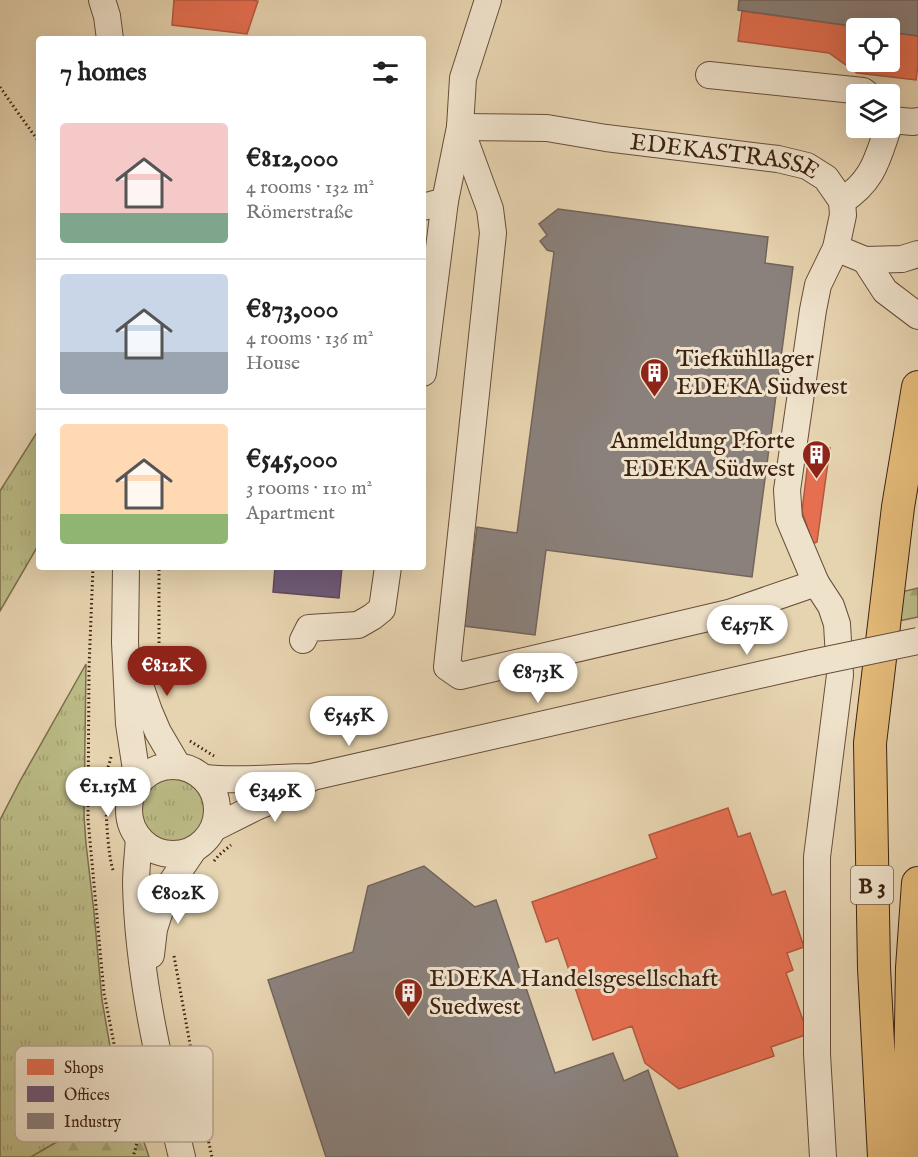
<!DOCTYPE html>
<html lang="en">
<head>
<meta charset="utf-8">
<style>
  body { margin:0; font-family:"IM FELL English",serif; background:#f2f2f2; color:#222; height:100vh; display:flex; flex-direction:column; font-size:22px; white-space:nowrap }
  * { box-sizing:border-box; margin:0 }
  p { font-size:20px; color:#767676 }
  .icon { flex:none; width:33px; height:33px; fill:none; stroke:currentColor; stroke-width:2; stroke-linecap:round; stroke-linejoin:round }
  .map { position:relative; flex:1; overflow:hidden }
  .details { position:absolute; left:36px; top:36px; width:390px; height:534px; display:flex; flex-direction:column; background:#fff; border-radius:6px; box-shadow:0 6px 24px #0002 }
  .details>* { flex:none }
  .buttons { position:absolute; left:846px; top:18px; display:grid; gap:12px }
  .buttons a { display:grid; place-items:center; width:54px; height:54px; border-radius:6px; background:#fff; box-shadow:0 6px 24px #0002; font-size:30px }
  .price { position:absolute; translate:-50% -51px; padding:0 14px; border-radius:21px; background:#fff; color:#222; font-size:20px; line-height:39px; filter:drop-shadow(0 2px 3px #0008) }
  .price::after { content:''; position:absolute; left:50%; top:36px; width:18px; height:14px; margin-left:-9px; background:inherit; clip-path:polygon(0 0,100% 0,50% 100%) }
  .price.on { background:#8f2418; color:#fff }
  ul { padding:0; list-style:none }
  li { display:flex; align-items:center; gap:18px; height:150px; padding:0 24px }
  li+li { border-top:2px solid #e0e0e0 }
  li span { display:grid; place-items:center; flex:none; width:168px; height:120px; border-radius:6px; color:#555 }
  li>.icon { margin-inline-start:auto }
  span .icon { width:72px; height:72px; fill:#fffc; stroke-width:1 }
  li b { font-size:26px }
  h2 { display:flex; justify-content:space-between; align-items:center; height:72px; padding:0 24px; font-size:26px }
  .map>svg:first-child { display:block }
  .grass { fill:url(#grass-tufts); stroke:#7c6e4c; stroke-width:1.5 }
  .forest { fill:url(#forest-firs); stroke:#7c6e4c; stroke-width:1.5 }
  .shops { fill:#e76f51; stroke:#b4583e; stroke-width:1.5 }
  .offices { fill:#6d597a; stroke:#5f485b; stroke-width:1.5 }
  .industry { fill:#8a817c; stroke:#73645c; stroke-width:1.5 }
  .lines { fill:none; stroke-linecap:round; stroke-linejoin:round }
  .minor-casing { stroke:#674e39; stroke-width:28 }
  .major-casing { stroke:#3d2212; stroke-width:34 }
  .path { stroke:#3d2212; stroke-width:3; stroke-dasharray:1.5 3; stroke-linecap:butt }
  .minor { stroke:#efe2cb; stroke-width:26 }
  .major { stroke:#e3ba78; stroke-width:32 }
  .minor-bridge-casing { stroke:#674e39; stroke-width:28; stroke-linecap:butt }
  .minor-bridge { stroke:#efe2cb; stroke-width:26 }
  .labels { text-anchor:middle; stroke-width:6; stroke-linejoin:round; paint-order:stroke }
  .shield { fill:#efe2cb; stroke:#725c4a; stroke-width:1.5 }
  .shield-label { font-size:22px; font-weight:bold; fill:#3d2212 }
  .street-label { font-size:24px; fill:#3d2212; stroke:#efe2cb }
  .poi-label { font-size:24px; fill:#3d2212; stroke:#efe2cb; text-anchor:start }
  .key { fill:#efe2cb; stroke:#baa894; stroke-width:1.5 }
  .key-label { font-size:16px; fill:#3d2212 }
</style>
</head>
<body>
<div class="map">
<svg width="918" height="1157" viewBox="0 0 918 1157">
  <defs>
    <pattern id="grass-tufts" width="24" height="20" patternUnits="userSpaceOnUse" patternTransform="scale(1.5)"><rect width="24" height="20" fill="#bbbb86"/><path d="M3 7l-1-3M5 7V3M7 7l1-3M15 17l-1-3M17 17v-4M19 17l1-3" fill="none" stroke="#a2a073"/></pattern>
    <pattern id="forest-firs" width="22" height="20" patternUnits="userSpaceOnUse" patternTransform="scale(1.5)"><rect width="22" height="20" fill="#bbbb86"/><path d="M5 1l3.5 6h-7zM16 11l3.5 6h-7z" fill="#a2a073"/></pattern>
  </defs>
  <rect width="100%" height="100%" fill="#e6d3af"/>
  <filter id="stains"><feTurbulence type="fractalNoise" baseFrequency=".00333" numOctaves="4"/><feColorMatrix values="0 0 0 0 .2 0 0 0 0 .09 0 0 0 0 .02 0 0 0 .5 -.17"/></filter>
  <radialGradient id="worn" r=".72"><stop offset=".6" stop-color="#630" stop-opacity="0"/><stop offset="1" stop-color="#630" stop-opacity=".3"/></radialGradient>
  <path class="grass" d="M39 429V544L0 611V491Z
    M86 664 84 816 86 844 94 912 102 1000 115 1075 128 1094 81 1128 31 1157H0V820L20 781Z
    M138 813a34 34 0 1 1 68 0a34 34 0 1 1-68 0Z"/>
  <path class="forest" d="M918 588V617L894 622 901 592Z
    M128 1094 149 1157H31L81 1128Z"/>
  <path class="shops" d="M174 0H251L258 1 247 34 172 25Z
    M742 11 866 28H856V62H890V32L918 36V65L916 80 857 73 829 53 738 41Z
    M810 445 830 448 817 542 815 543 812 541 802 511Z
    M728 808 738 837 750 833 772 895 785 891 804 947 787 953 793 970 786 973 808 1034 771 1047 774 1056 679 1089 645 1063 632 1026 593 1040 558 938 546 942 532 902 657 858 649 835Z"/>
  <path class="offices" d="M275 567H342L339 598 273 592Z"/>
  <path class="industry" d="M739 0H918V36L890 32V28H866L738 10Z
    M558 209 768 237 765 263 793 267 752 577 546 550 535 635 464 626 477 527 517 533 554 252 547 250 540 241 547 235 539 224Z
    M424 866 475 907 496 900 555 1073 613 1053 624 1081 648 1070 678 1157H326L268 980 353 952 368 886Z"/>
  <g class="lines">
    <defs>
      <g id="minor">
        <path d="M102 0 107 16 110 39"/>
        <path d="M709 75 863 91 867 94"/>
        <path d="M891 120 913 122 918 121"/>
        <path id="s1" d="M460 127 547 128 606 138 778 159 807 166 826 178 842 201 843 215 836 248 818 285 813 310 787 490 789 519 816 583 831 606 837 624 840 675 817 857V1054L823 1157"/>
        <path d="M460 127 490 209 493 233 447 667 460 676 729 613 816 583"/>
        <path d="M842 201C873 181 877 160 888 128"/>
        <path d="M423 207 445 201 460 127 463 78 488 0"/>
        <path d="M836 248 865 260 902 259 918 254"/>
        <path d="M865 260 885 291 918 316"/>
        <path d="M423 373 445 201"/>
        <path d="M126 567 125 642 129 724 138 783"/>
        <path d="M303 640 309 628 358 625 372 617 382 609 388 567"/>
        <path d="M135 671 149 711 158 732 178 766"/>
        <circle cx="173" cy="810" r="44"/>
        <path d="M204 778C242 782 275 777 312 777L812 663"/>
        <path d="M214 828 256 807 283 796 312 777"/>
        <path d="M139 838C138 854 136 869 136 884 138 976 160 1068 182 1157"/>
        <path d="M151 955 154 929 167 889 194 849"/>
      </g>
      <path id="major" d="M884 1157 874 968 870 743 898 507 918 387
        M907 1157 910 1080 912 968 918 883"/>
    </defs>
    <use href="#minor" class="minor-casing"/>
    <use href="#major" class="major-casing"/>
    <path class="path" d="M0 87 16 110 39 142
      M93 567 89 668 88 819 104 993 117 1059 121 1073 136 1100 140 1113 142 1126 133 1157
      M159 670V567
      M190 741 214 756
      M111 757C110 762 108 767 107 771 104 787 107 860 114 872
      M214 861 219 855 231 845
      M174 956 203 1116 212 1157"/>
    <use href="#minor" class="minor"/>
    <use href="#major" class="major"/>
    <defs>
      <path id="minor-bridge" d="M812 663 918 641"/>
    </defs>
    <use href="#minor-bridge" class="minor-bridge-casing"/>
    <use href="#minor-bridge" class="minor-bridge"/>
  </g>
  <defs>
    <symbol id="building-pin" viewBox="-11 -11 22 30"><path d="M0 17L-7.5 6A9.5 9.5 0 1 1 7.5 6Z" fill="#8f2418" stroke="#efe2cb"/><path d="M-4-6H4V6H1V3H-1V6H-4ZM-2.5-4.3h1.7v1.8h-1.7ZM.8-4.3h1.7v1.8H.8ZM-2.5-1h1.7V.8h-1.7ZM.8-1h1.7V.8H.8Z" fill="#fff"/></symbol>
  </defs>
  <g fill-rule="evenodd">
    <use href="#building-pin" x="638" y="356" width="33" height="45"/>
    <use href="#building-pin" x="800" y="438" width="33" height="45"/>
    <use href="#building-pin" x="392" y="976" width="33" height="45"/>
  </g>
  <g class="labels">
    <rect class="shield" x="851" y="866" width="42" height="38" rx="4.5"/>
    <g class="shield-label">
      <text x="872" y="893">B 3</text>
    </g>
    <g class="street-label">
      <text dy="8" stroke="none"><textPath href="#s1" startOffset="267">EDEKASTRASSE</textPath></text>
    </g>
    <g class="poi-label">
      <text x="676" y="366">Tiefkühllager<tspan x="676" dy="28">EDEKA Südwest</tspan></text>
      <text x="795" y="448" text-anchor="end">Anmeldung Pforte<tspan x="795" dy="28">EDEKA Südwest</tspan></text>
      <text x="429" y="986">EDEKA Handelsgesellschaft<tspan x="429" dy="28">Suedwest</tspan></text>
    </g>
  </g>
  <rect x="15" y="1046" width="198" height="96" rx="9" class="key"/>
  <rect x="27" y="1059" width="27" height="16" fill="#e76f51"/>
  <rect x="27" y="1086" width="27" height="16" fill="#6d597a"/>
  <rect x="27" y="1113" width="27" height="16" fill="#8a817c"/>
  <g class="key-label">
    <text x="64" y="1073">Shops</text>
    <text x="64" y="1100">Offices</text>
    <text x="64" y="1127">Industry</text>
  </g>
  <rect width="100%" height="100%" filter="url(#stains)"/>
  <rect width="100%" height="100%" fill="url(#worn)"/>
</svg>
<div class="buttons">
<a><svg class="icon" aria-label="locate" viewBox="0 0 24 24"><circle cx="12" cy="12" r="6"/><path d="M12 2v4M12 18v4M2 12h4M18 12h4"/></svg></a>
<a><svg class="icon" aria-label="layers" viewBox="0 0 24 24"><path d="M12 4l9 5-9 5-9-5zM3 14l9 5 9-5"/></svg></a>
</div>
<b class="price" style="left:747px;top:656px">€457K</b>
<b class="price on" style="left:167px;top:697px">€812K</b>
<b class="price" style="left:538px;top:704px">€873K</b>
<b class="price" style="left:349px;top:747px">€545K</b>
<b class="price" style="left:108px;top:818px">€1.15M</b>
<b class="price" style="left:275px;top:823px">€349K</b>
<b class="price" style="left:178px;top:925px">€802K</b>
<section class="details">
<h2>7 homes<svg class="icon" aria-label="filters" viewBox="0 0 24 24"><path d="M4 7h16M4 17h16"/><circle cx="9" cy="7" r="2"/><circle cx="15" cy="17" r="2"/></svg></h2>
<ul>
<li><span style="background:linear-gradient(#f6c9c9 75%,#7fa58c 0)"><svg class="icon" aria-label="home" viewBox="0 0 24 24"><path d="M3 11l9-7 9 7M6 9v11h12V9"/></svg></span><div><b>€812,000</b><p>4 rooms · 132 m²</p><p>Römerstraße</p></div></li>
<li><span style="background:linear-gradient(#c9d6e8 65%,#9aa5b1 0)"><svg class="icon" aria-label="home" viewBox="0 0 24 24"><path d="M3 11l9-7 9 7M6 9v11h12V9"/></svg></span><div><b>€873,000</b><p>4 rooms · 136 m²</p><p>House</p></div></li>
<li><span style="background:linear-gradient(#ffd9b3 75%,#8fb573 0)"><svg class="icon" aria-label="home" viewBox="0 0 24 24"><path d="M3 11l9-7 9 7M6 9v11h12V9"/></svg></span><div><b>€545,000</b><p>3 rooms · 110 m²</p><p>Apartment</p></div></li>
</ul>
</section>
</div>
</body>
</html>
